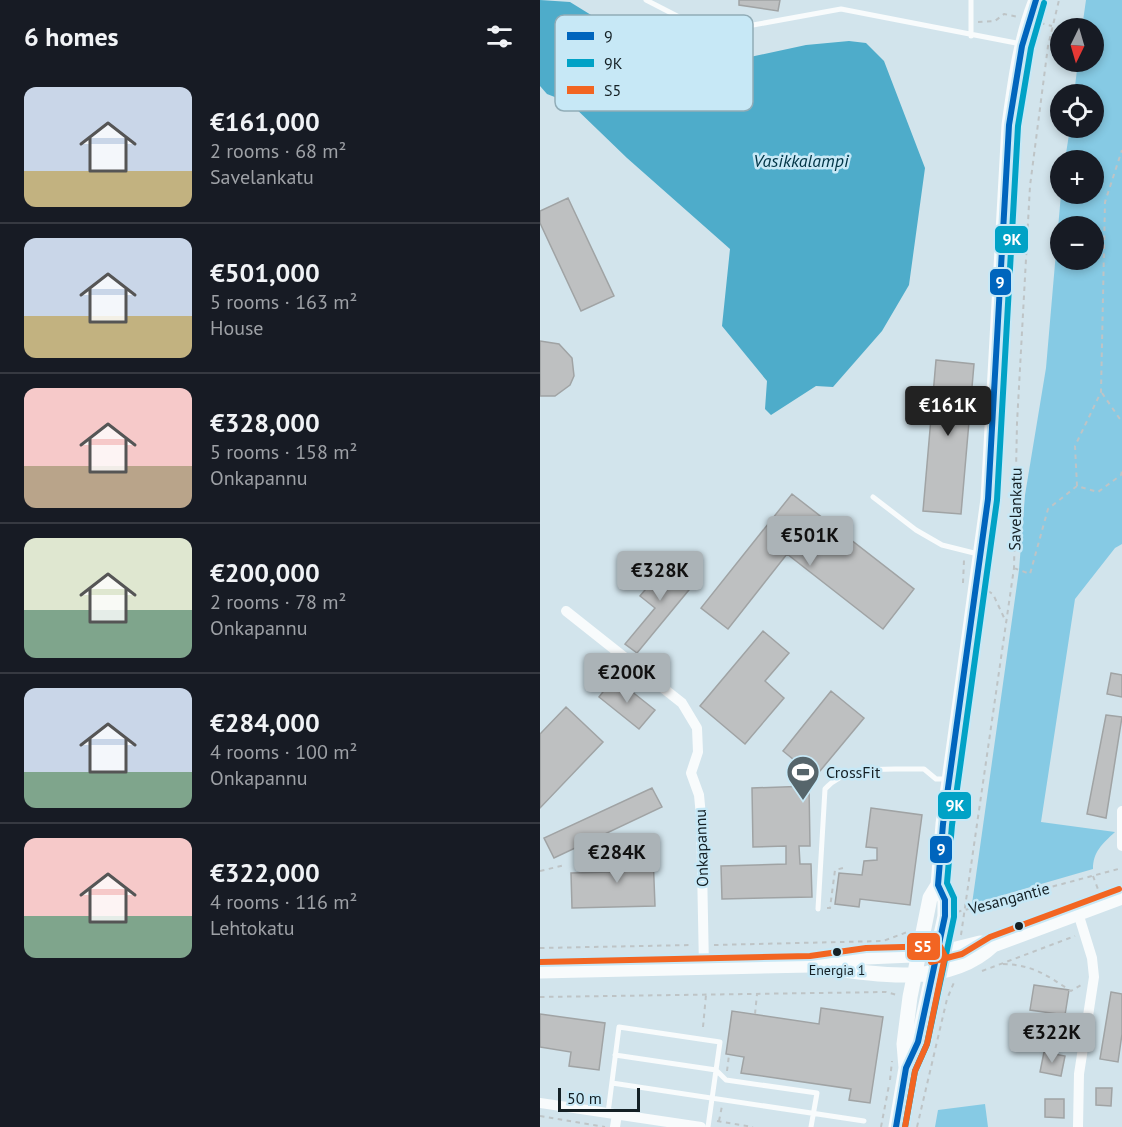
<!DOCTYPE html>
<html lang="en">
<head>
<meta charset="utf-8">
<style>
  body { margin:0; font-family:"PT Sans",sans-serif; background:#20242c; color:#f1f3f6; height:100vh; display:flex; flex-direction:column; font-size:22px; white-space:nowrap }
  * { box-sizing:border-box; margin:0 }
  p { font-size:20px; color:#9ea1a6 }
  .icon { flex:none; width:33px; height:33px; fill:none; stroke:currentColor; stroke-width:2; stroke-linecap:round; stroke-linejoin:round }
  .map { position:relative; flex:1; overflow:hidden }
  .panel { display:flex; flex-direction:column; background:#171b24; width:540px }
  .panel>* { flex:none }
  .needle { width:39px; rotate:185deg }
  .fabs { position:absolute; left:510px; top:18px; display:grid; gap:12px }
  .fabs a { display:grid; place-items:center; width:54px; height:54px; border-radius:50%; background:#171b24; box-shadow:0 3px 9px #0003; font-size:30px }
  .scale { position:absolute; left:18px; bottom:15px; width:82px; box-sizing:border-box; padding-left:6px; border:3px solid #142025; border-top:0; font-size:16px; line-height:21px; white-space:nowrap; color:#142025; -webkit-text-stroke:4px #c7e8f6; paint-order:stroke }
  .price { position:absolute; translate:-50% -51px; padding:0 14px; border-radius:6px; background:#abb3b7; color:#111; font-size:20px; line-height:39px; filter:drop-shadow(0 2px 3px #0008) }
  .price::after { content:''; position:absolute; left:50%; top:36px; width:18px; height:14px; margin-left:-9px; background:inherit; clip-path:polygon(0 0,100% 0,50% 100%) }
  .price.active { background:#222; color:#fff }
  ul { padding:0; list-style:none }
  li { display:flex; align-items:center; gap:18px; height:150px; padding:0 24px }
  li+li { border-top:2px solid #363941 }
  li span { display:grid; place-items:center; flex:none; width:168px; height:120px; border-radius:12px; color:#555 }
  li>.icon { margin-inline-start:auto }
  span .icon { width:72px; height:72px; fill:#fffc; stroke-width:1 }
  li b { font-size:26px }
  h2 { display:flex; justify-content:space-between; align-items:center; height:72px; padding:0 24px; font-size:26px }
  main { display:flex; flex:1; min-height:0 }
  .map>svg:first-child { display:block }
  .forest { fill:#86cae4; fill-rule:evenodd }
  .water { fill:#4eacca }
  .building { fill:#bec0c1; stroke:#a0a3a4; stroke-width:1.5 }
  .lines { fill:none; stroke-linecap:round; stroke-linejoin:round }
  .path { stroke:#bec4c6; stroke-width:2; stroke-dasharray:4.5 4.5; stroke-linecap:butt }
  .lane { stroke:#f8fbfc; stroke-width:5 }
  .street { stroke:#f8fbfc; stroke-width:10 }
  .secondary { stroke:#f8fbfc; stroke-width:15 }
  .bus-1-casing { stroke:#c7e8f6; stroke-width:10 }
  .bus-2-casing { stroke:#c7e8f6; stroke-width:10 }
  .bus-3-casing { stroke:#c7e8f6; stroke-width:10 }
  .bus-1 { stroke:#0065bd; stroke-width:6 }
  .bus-2 { stroke:#01a2c6; stroke-width:6 }
  .bus-3 { stroke:#f26522; stroke-width:6 }
  .bus-dot { fill:#142025; stroke:#c7e8f6; stroke-width:2 }
  .labels { text-anchor:middle; stroke-width:5; stroke-linejoin:round; paint-order:stroke }
  .bus-label { font-size:14px; fill:#142025; stroke:#c7e8f6 }
  .street-label { font-size:16px; fill:#142025; stroke:#c7e8f6 }
  .poi-label { font-size:16px; fill:#142025; stroke:#c7e8f6; text-anchor:start }
  .water-label { font-size:18px; font-style:italic; fill:#013445; stroke:#c7e8f6 }
  .key { fill:#c7e8f6; stroke:#91acb7; stroke-width:1.5 }
  .key-label { font-size:16px; fill:#142025 }
  .line-badge { stroke:#c7e8f6; stroke-width:2 }
  .badge-label { font-size:16px; text-anchor:middle; font-weight:bold; fill:#fff }
</style>
</head>
<body>
<main>
<section class="panel">
<h2>6 homes<svg class="icon" aria-label="filters" viewBox="0 0 24 24"><path d="M4 7h16M4 17h16"/><circle cx="9" cy="7" r="2"/><circle cx="15" cy="17" r="2"/></svg></h2>
<ul>
<li><span style="background:linear-gradient(#c9d6e8 70%,#c2b280 0)"><svg class="icon" aria-label="home" viewBox="0 0 24 24"><path d="M3 11l9-7 9 7M6 9v11h12V9"/></svg></span><div><b>€161,000</b><p>2 rooms · 68 m²</p><p>Savelankatu</p></div></li>
<li><span style="background:linear-gradient(#c9d6e8 65%,#c2b280 0)"><svg class="icon" aria-label="home" viewBox="0 0 24 24"><path d="M3 11l9-7 9 7M6 9v11h12V9"/></svg></span><div><b>€501,000</b><p>5 rooms · 163 m²</p><p>House</p></div></li>
<li><span style="background:linear-gradient(#f6c9c9 65%,#b9a48a 0)"><svg class="icon" aria-label="home" viewBox="0 0 24 24"><path d="M3 11l9-7 9 7M6 9v11h12V9"/></svg></span><div><b>€328,000</b><p>5 rooms · 158 m²</p><p>Onkapannu</p></div></li>
<li><span style="background:linear-gradient(#dfe7d0 60%,#7fa58c 0)"><svg class="icon" aria-label="home" viewBox="0 0 24 24"><path d="M3 11l9-7 9 7M6 9v11h12V9"/></svg></span><div><b>€200,000</b><p>2 rooms · 78 m²</p><p>Onkapannu</p></div></li>
<li><span style="background:linear-gradient(#c9d6e8 70%,#7fa58c 0)"><svg class="icon" aria-label="home" viewBox="0 0 24 24"><path d="M3 11l9-7 9 7M6 9v11h12V9"/></svg></span><div><b>€284,000</b><p>4 rooms · 100 m²</p><p>Onkapannu</p></div></li>
<li><span style="background:linear-gradient(#f6c9c9 65%,#7fa58c 0)"><svg class="icon" aria-label="home" viewBox="0 0 24 24"><path d="M3 11l9-7 9 7M6 9v11h12V9"/></svg></span><div><b>€322,000</b><p>4 rooms · 116 m²</p><p>Lehtokatu</p></div></li>
</ul>
</section>
<div class="map">
<svg width="582" height="1127" viewBox="0 0 582 1127">
  <rect width="100%" height="100%" fill="#d2e4ec"/>
  <path class="forest" d="M546 0H582V544L575 548 535 599 501 822 575 832C562 844 553 852 553 869L432 904 479 570 485 495 506 368 521 194H554V160H525L530 128H554V94H534L538 62H554V28H542ZM520 226H554V260H520Z
    M445 1104 448 1127H395L398 1110Z"/>
  <path class="water" d="M0 0 30 2 90 39 168 66 266 45 309 41 326 43 344 61 385 168 369 285 342 331 293 387 276 386 231 415 225 409 227 381 182 326 190 249 87 158 30 103 7 94 0 86Z"/>
  <path class="building" d="M199 0H240L238 11 199 5Z
    M28 198 74 296 41 311 0 223V211Z
    M0 341 19 344 32 358 34 376 30 385 15 396H0Z
    M396 360 434 364 421 514 383 511Z
    M252 494 374 589 343 629 247 554 188 629 161 608Z
    M132 558 142 566 137 572 153 585 97 653 85 644 115 608 100 596Z
    M223 631 249 653 225 681 244 698 205 744 160 706Z
    M571 673 582 675V697L567 694Z
    M70 683 77 688 81 683 115 710 99 729 59 697Z
    M291 691 324 718 275 777 243 751Z
    M26 707 63 742 0 808V734Z
    M566 715 582 717 566 818 547 814Z
    M269 786 270 846H259L260 864H271L272 897 182 899 181 866 246 864V846L213 847 212 788Z
    M112 788 122 807 14 858 4 838Z
    M331 808 382 815 370 905 320 899 319 907 295 904 299 873 322 875 324 861 337 860V848L326 847Z
    M113 855 115 906 32 908 31 873 70 872V856Z
    M494 985 529 990 525 1015 490 1010Z
    M571 992 582 994V1034L578 1062 560 1059Z
    M281 1008 343 1017 330 1103 309 1100 311 1089 201 1073 204 1057 186 1054 192 1011 279 1024Z
    M0 1014 65 1023 59 1070 29 1066 31 1052 0 1047Z
    M490 1037 504 1039 502 1051 489 1049Z
    M504 1052 525 1056 521 1076 500 1072Z
    M556 1088H572L571 1106 556 1105Z
    M505 1099H524V1118L505 1117Z"/>
  <g class="lines">
    <path class="path" d="M438 22 455 21 464 14 478 17
      M500 23 512 26
      M562 393 582 422
      M537 486 535 446 561 392 565 202 582 150
      M474 568 490 574 508 509 537 486 558 492 581 475 582 471
      M423 583 424 560
      M448 591 453 594 466 622
      M0 871 25 865
      M553 876 559 892
      M287 908H290L295 870 307 867
      M417 912 582 868
      M421 935 474 568 477 423 490 186 508 46 519 0
      M174 945 343 941 370 931
      M0 948 153 945
      M463 964C494 965 506 975 531 991L541 985
      M442 971 535 936
      M0 997 346 992 357 995
      M215 1014 217 994
      M163 1027 166 995
      M187 1071 189 1055
      M350 1080 352 1061
      M0 1116 65 1127
      M177 1121 213 1127
      M179 1121 182 1106
      M341 1127 349 1085
      M377 1127 407 999 415 980"/>
    <path class="lane" d="M106 0 143 19 213 25 301 9 481 44
      M431 36V0
      M333 497 376 530 402 545 438 554
      M278 909 285 789C308 763 351 770 384 769L396 779H408
      M75 1055 176 1070 186 1080 277 1093 271 1127
      M72 1083 324 1121
      M68 1113 79 1027 180 1042 168 1127"/>
    <path class="street" d="M26 611 142 703 157 728 158 752 151 773 159 795 161 816 164 968
      M582 811V846
      M538 913 552 958 554 977 539 1074 538 1127
      M0 1103 161 1127
      M75 1127 77 1114"/>
    <path class="secondary" d="M286 967C339 976 410 986 453 945L582 897
      M0 971 271 965 326 957 396 954 440 943 453 945
      M366 1068 364 1044 370 997 390 898 398 885 403 824 448 499 469 125C475 83 480 40 496 0
      M356 1127 366 1068 378 1042 405 916V900L398 885"/>
    <defs>
      <path id="bus-1" d="M356 1127 366 1068 378 1042 405 916V900L398 885 403 824 448 499 469 125 482 46 496 0"/>
      <path id="bus-2" d="M365 1127 375 1071 387 1044 414 917V898L407 883 412 825 457 500 478 126 491 48 504 3"/>
      <path id="bus-3" d="M0 962 270 956 326 948 400 946 405 956 387 1044 375 1071 365 1127
        M391 962 422 954 450 937 579 889"/>
    </defs>
    <use href="#bus-1" class="bus-1-casing"/>
    <use href="#bus-2" class="bus-2-casing"/>
    <use href="#bus-3" class="bus-3-casing"/>
    <use href="#bus-1" class="bus-1"/>
    <use href="#bus-2" class="bus-2"/>
    <use href="#bus-3" class="bus-3"/>
  </g>
  <defs>
    <symbol id="stadium-pin" viewBox="-11 -11 22 30"><path d="M0 17L-7.5 6A9.5 9.5 0 1 1 7.5 6Z" fill="#56656b" stroke="#c7e8f6"/><path d="M0-5a6.5 5 0 1 0 0 10a6.5 5 0 1 0 0-10ZM-3.5-1.8h7v3.6h-7Z" fill="#fff"/></symbol>
  </defs>
  <g fill-rule="evenodd">
    <use href="#stadium-pin" x="244" y="753" width="38" height="52"/>
  </g>
  <g class="bus-dot">
    <circle cx="479" cy="926" r="5"/>
    <circle cx="297" cy="952" r="5"/>
  </g>
  <g class="labels">
    <g class="bus-label">
      <text x="297" y="975">Energia 1</text>
    </g>
    <g class="street-label">
      <text transform="translate(475 509) rotate(-89)" y="6">Savelankatu</text>
      <text transform="translate(161 848) rotate(-92)" y="6">Onkapannu</text>
      <text transform="translate(469 898) rotate(-15)" y="6">Vesangantie</text>
    </g>
    <g class="poi-label">
      <text x="286" y="778">CrossFit</text>
    </g>
    <g class="water-label">
      <text x="261" y="167">Vasikkalampi</text>
    </g>
  </g>
  <rect x="15" y="15" width="198" height="96" rx="9" class="key"/>
  <rect x="27" y="32" width="27" height="8" fill="#0065bd"/>
  <rect x="27" y="59" width="27" height="8" fill="#01a2c6"/>
  <rect x="27" y="86" width="27" height="8" fill="#f26522"/>
  <g class="key-label">
    <text x="64" y="42">9</text>
    <text x="64" y="69">9K</text>
    <text x="64" y="96">S5</text>
  </g>
  <g class="line-badge">
    <rect x="454" y="225" width="35" height="29" rx="6" fill="#01a2c6"/>
    <rect x="449" y="268" width="23" height="28" rx="6" fill="#0065bd"/>
    <rect x="397" y="791" width="35" height="29" rx="6" fill="#01a2c6"/>
    <rect x="389" y="835" width="24" height="29" rx="6" fill="#0065bd"/>
    <rect x="366" y="932" width="35" height="29" rx="6" fill="#f26522"/>
  </g>
  <g class="badge-label">
    <text x="472" y="245">9K</text>
    <text x="460" y="288">9</text>
    <text x="415" y="811">9K</text>
    <text x="401" y="855">9</text>
    <text x="383" y="952">S5</text>
  </g>
</svg>
<div class="fabs">
<a><svg class="needle" viewBox="-14 -14 28 28"><path d="M0-13l5 13h-10z" fill="#e53935"/><path d="M0 13l5-13h-10z" fill="#9ea1a6"/></svg></a>
<a><svg class="icon" aria-label="locate" viewBox="0 0 24 24"><circle cx="12" cy="12" r="6"/><path d="M12 2v4M12 18v4M2 12h4M18 12h4"/></svg></a>
<a>+</a>
<a>−</a>
</div>
<div class="scale">50 m</div>
<b class="price active" style="left:408px;top:437px">€161K</b>
<b class="price" style="left:270px;top:567px">€501K</b>
<b class="price" style="left:120px;top:602px">€328K</b>
<b class="price" style="left:87px;top:704px">€200K</b>
<b class="price" style="left:77px;top:884px">€284K</b>
<b class="price" style="left:512px;top:1064px">€322K</b>
</div>
</main>
</body>
</html>
